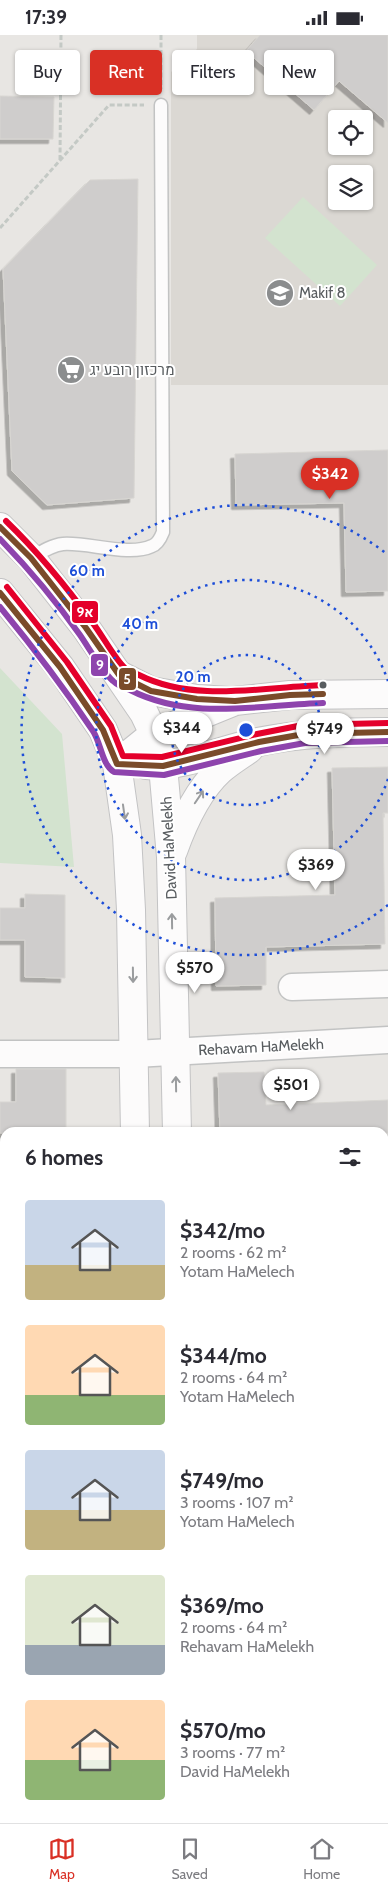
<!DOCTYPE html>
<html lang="en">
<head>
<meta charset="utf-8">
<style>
  body { margin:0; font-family:Cabin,Heebo,sans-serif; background:#f2f2f3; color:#2b2b33; height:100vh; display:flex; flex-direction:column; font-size:19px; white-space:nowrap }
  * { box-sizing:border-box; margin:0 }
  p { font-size:16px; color:#7c7c81 }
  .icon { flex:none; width:28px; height:28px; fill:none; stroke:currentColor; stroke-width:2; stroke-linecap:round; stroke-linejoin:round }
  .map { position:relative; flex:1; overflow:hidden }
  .sheet { position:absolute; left:0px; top:1092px; width:389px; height:696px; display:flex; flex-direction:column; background:#fff; border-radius:15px 15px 0 0; box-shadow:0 1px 4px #0004 }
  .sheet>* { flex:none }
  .top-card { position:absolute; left:15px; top:15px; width:359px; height:45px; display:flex; gap:10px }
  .controls { position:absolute; left:328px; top:75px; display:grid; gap:10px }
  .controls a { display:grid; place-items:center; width:45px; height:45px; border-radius:5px; background:#fff; box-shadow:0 1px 4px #0004; font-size:25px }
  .price { position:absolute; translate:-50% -42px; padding:0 11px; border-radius:18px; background:#fff; color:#222; font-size:16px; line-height:32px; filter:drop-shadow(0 1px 2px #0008) }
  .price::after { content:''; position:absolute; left:50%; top:30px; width:15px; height:11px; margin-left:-8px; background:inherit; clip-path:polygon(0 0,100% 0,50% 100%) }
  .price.active { background:#d93025; color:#fff }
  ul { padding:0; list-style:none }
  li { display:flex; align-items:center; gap:15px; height:125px; padding:0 25px }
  li span { display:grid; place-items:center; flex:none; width:140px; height:100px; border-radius:5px; color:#555 }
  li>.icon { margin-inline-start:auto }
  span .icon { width:60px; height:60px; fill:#fffc; stroke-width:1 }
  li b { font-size:21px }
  h2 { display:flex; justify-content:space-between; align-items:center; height:60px; padding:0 25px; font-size:21px }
  .chip { padding:0 18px; border-radius:5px; background:#fff; box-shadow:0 1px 4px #0004; font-size:18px; line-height:45px }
  .chip.active { background:#d93025; color:#fff }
  .status { display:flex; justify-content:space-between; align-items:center; height:35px; padding:0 25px; background:#fff; direction:ltr }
  .status svg { height:14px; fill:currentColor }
  .tabs { display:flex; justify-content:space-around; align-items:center; height:70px; border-top:1px solid #e1e1e2; background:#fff; font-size:14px; color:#7c7c81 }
  .tabs a { display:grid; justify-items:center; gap:2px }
  .tabs .active { color:#d93025 }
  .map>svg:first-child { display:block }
  .education { fill:#dbd8d3; fill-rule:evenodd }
  .green { fill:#d3e3cf }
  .building { fill:#cfcdcc; stroke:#d8d6d2; filter:url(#shadow) }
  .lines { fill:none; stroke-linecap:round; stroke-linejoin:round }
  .lane-casing { stroke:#c2c3c3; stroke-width:15 }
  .street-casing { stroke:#c2c3c3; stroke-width:29 }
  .secondary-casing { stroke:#c3c3c4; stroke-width:30 }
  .path { stroke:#c4c9c5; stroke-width:3; stroke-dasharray:5 2.5; stroke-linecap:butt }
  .lane { stroke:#fcfbfb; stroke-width:12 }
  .street { stroke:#fcfbfb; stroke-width:26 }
  .secondary { stroke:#fcfbfb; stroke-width:28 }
  .bus-1-casing { stroke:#fff; stroke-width:10 }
  .bus-2-casing { stroke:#fff; stroke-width:10 }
  .bus-3-casing { stroke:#fff; stroke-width:10 }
  .bus-1 { stroke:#7a4b2a; stroke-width:6 }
  .bus-2 { stroke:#8e44ad; stroke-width:6 }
  .bus-3 { stroke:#e4002b; stroke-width:6 }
  .oneway { stroke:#9a9c9e }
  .ring { fill:none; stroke:#1d4ed8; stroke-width:2.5; stroke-dasharray:2.5 5 }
  .bus-dot { fill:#595d60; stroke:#fff; stroke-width:2 }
  .labels { text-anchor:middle; stroke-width:4; stroke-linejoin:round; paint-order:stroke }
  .poi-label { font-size:15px; fill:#595d60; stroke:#fff; text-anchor:start }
  .street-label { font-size:15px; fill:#595d60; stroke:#fff }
  .centre { fill:#1d4ed8; stroke:#fff; stroke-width:2.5 }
  .ring-label { font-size:15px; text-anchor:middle; font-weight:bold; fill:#1d4ed8; stroke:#fff; stroke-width:4; stroke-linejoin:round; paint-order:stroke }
  .line-badge { stroke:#fff; stroke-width:2 }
  .badge-label { font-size:14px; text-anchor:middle; font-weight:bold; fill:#fff }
</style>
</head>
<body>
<div class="status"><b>17:39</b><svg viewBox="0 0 49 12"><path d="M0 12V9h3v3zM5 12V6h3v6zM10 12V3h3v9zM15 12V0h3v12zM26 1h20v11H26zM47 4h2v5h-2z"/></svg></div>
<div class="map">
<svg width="388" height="1788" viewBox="0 0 388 1788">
  <defs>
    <filter id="shadow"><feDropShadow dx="-4.5" dy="4.5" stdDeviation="0" flood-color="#0004"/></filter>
  </defs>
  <rect width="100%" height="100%" fill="#e8e6e3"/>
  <path class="education" d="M197 0H388V350H171V37L197 14ZM336 84H364V111H336ZM336 139H364V166H336Z"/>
  <path class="green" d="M303 162 377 230 340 271 265 203Z
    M0 633 62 699 74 832 0 828Z"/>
  <path class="building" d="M260 0H388V88L339 46 314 75 246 16Z
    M0 61 54 62 53 104H0Z
    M138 144 134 463 47 470 12 436 3 234 90 145Z
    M388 415V556L346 557 344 468 236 470 235 419Z
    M388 732V778H383L385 909 266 912V950L216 951 215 863 335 860 332 733Z
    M25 859 65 860V943L25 942V905H0V873H25Z
    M16 1034H66V1098H0V1067H16Z
    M264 1037 266 1070 388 1065V1098H220L218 1038Z"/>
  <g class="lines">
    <defs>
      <path id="lane" d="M31 523C41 517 52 510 63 509 88 507 129 522 152 511 158 509 161 502 163 497L161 70"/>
      <path id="street" d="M292 952 388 949
        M0 1019H135L388 1005
        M384 1580H388"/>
      <path id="secondary" d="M0 492 31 523 86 593 144 678 154 699 163 731 171 822 177 1098
        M0 558 60 632 103 695 117 729 127 800 131 875 135 1098
        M119 640 151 656 197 664 229 666
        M117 729 154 699 235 666 290 660 388 659
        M146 730C183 732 221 715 258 707 301 698 345 697 388 697
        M173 816C183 788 197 756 220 735 229 727 239 721 249 714
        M138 1784V1788
        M183 1788V1784"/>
    </defs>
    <use href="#lane" class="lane-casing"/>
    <use href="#street" class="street-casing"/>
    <use href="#secondary" class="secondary-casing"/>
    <path class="path" d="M161 0V54
      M60 125 61 0
      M0 193 109 70H144
      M0 1581H5"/>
    <use href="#lane" class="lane"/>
    <use href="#street" class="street"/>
    <use href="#secondary" class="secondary"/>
    <defs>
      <path id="bus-1" d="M0 492 31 523 86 593 119 640 151 656 197 664 235 666 290 660 323 659
        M0 558 60 632 103 695 117 729 163 731 259 707 304 699 388 697"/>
      <path id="bus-2" d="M0 504C29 534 56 566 80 600 89 613 102 636 113 646 117 650 124 653 130 655 191 686 258 670 323 668
        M0 572C33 612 64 653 93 696 101 708 102 730 114 737L164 740 261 716 305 708 388 706"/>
      <path id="bus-3" d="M6 486C38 517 66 551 92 587 101 598 116 626 125 633 129 636 135 638 139 640 195 668 263 652 323 650
        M7 552 67 627 111 691 123 721 162 722 257 699 303 690 388 688"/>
    </defs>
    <use href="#bus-1" class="bus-1-casing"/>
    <use href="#bus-2" class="bus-2-casing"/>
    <use href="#bus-3" class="bus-3-casing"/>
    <use href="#bus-1" class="bus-1"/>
    <use href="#bus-2" class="bus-2"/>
    <use href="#bus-3" class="bus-3"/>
  </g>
  <defs><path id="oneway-shaft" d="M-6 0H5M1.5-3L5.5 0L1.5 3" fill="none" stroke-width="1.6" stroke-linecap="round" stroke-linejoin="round" transform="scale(1.25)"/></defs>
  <g class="oneway">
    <use href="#oneway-shaft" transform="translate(199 762) rotate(-56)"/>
    <use href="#oneway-shaft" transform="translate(124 777) rotate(82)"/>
    <use href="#oneway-shaft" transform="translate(172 886) rotate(-91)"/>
    <use href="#oneway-shaft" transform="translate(133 940) rotate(89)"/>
    <use href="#oneway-shaft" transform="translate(176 1049) rotate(-91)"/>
  </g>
  <g class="ring">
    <circle cx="246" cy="695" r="75"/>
    <path d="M388 744A150 150 0 1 1 388 646"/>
    <path d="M388 870A225 225 0 1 1 388 520"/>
  </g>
  <defs>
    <symbol id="school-disc" viewBox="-11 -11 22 22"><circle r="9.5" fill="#8b8d8e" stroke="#fff"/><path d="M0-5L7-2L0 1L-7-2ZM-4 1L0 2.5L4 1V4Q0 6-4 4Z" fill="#fff"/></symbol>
    <symbol id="supermarket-disc" viewBox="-11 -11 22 22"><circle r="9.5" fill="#8b8d8e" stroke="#fff"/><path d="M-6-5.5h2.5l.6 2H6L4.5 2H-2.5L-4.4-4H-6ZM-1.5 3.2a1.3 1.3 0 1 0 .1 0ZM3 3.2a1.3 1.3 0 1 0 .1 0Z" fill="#fff"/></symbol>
  </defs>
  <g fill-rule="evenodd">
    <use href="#school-disc" x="264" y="242" width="32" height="32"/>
    <use href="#supermarket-disc" x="55" y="319" width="32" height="32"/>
  </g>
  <circle class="bus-dot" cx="323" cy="650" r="4.5"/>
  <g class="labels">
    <g class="poi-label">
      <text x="299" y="263">Makif 8</text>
      <text x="90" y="340">מרכזון רובע יג</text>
    </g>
    <g class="street-label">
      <text transform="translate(169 813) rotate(-93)" y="5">David HaMelekh</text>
      <text transform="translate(261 1012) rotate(-3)" y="5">Rehavam HaMelekh</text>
    </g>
  </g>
  <circle cx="246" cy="695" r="8" class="centre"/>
  <g class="ring-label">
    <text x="87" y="541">60 m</text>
    <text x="140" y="594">40 m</text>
    <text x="193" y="647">20 m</text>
  </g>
  <g class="line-badge">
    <rect x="71" y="565" width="28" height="24" rx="5" fill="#e4002b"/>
    <rect x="90" y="618" width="19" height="24" rx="5" fill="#8e44ad"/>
    <rect x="118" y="632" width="19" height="24" rx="5" fill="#7a4b2a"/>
  </g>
  <g class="badge-label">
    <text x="85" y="582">9א</text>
    <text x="100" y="635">9</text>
    <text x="127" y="649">5</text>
  </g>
</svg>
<div class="controls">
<a><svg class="icon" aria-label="locate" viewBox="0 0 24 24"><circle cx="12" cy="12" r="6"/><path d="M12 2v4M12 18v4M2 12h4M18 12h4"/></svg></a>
<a><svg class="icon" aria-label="layers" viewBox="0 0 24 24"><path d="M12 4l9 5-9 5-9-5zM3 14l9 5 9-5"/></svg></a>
</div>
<b class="price active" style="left:330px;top:465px">$342</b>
<b class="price" style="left:182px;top:719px">$344</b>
<b class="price" style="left:325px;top:720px">$749</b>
<b class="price" style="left:316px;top:856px">$369</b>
<b class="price" style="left:195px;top:959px">$570</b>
<b class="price" style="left:291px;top:1076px">$501</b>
<div class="top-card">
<a class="chip">Buy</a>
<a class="chip active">Rent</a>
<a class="chip">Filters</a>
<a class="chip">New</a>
</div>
<section class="sheet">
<h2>6 homes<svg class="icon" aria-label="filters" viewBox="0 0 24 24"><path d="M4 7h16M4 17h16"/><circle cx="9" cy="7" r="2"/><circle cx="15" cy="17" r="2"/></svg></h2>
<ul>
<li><span style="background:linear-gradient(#c9d6e8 65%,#c2b280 0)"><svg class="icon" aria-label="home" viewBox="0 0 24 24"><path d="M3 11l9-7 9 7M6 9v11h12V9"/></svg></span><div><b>$342/mo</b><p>2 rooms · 62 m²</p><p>Yotam HaMelech</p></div></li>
<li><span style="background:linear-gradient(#ffd9b3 70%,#8fb573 0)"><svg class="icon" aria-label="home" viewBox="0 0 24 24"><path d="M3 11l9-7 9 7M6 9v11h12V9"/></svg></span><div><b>$344/mo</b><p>2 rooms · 64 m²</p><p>Yotam HaMelech</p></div></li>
<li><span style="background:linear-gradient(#c9d6e8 60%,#c2b280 0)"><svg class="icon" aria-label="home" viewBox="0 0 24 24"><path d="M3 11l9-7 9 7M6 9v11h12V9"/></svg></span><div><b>$749/mo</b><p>3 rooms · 107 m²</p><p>Yotam HaMelech</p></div></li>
<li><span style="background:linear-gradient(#dfe7d0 70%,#9aa5b1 0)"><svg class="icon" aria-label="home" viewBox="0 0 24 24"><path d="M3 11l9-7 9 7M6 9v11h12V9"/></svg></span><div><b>$369/mo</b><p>2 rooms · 64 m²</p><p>Rehavam HaMelekh</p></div></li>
<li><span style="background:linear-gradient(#ffd9b3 60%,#8fb573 0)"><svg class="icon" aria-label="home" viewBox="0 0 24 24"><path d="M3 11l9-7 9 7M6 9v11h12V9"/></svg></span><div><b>$570/mo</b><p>3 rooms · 77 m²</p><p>David HaMelekh</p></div></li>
</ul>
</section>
</div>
<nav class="tabs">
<a class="active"><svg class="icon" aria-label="map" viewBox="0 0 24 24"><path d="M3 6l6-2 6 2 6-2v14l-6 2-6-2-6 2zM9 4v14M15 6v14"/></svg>Map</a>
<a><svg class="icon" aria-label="saved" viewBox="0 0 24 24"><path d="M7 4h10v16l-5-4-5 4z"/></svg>Saved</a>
<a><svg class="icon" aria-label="home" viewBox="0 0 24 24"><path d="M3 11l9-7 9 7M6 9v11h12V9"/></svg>Home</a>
</nav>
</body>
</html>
